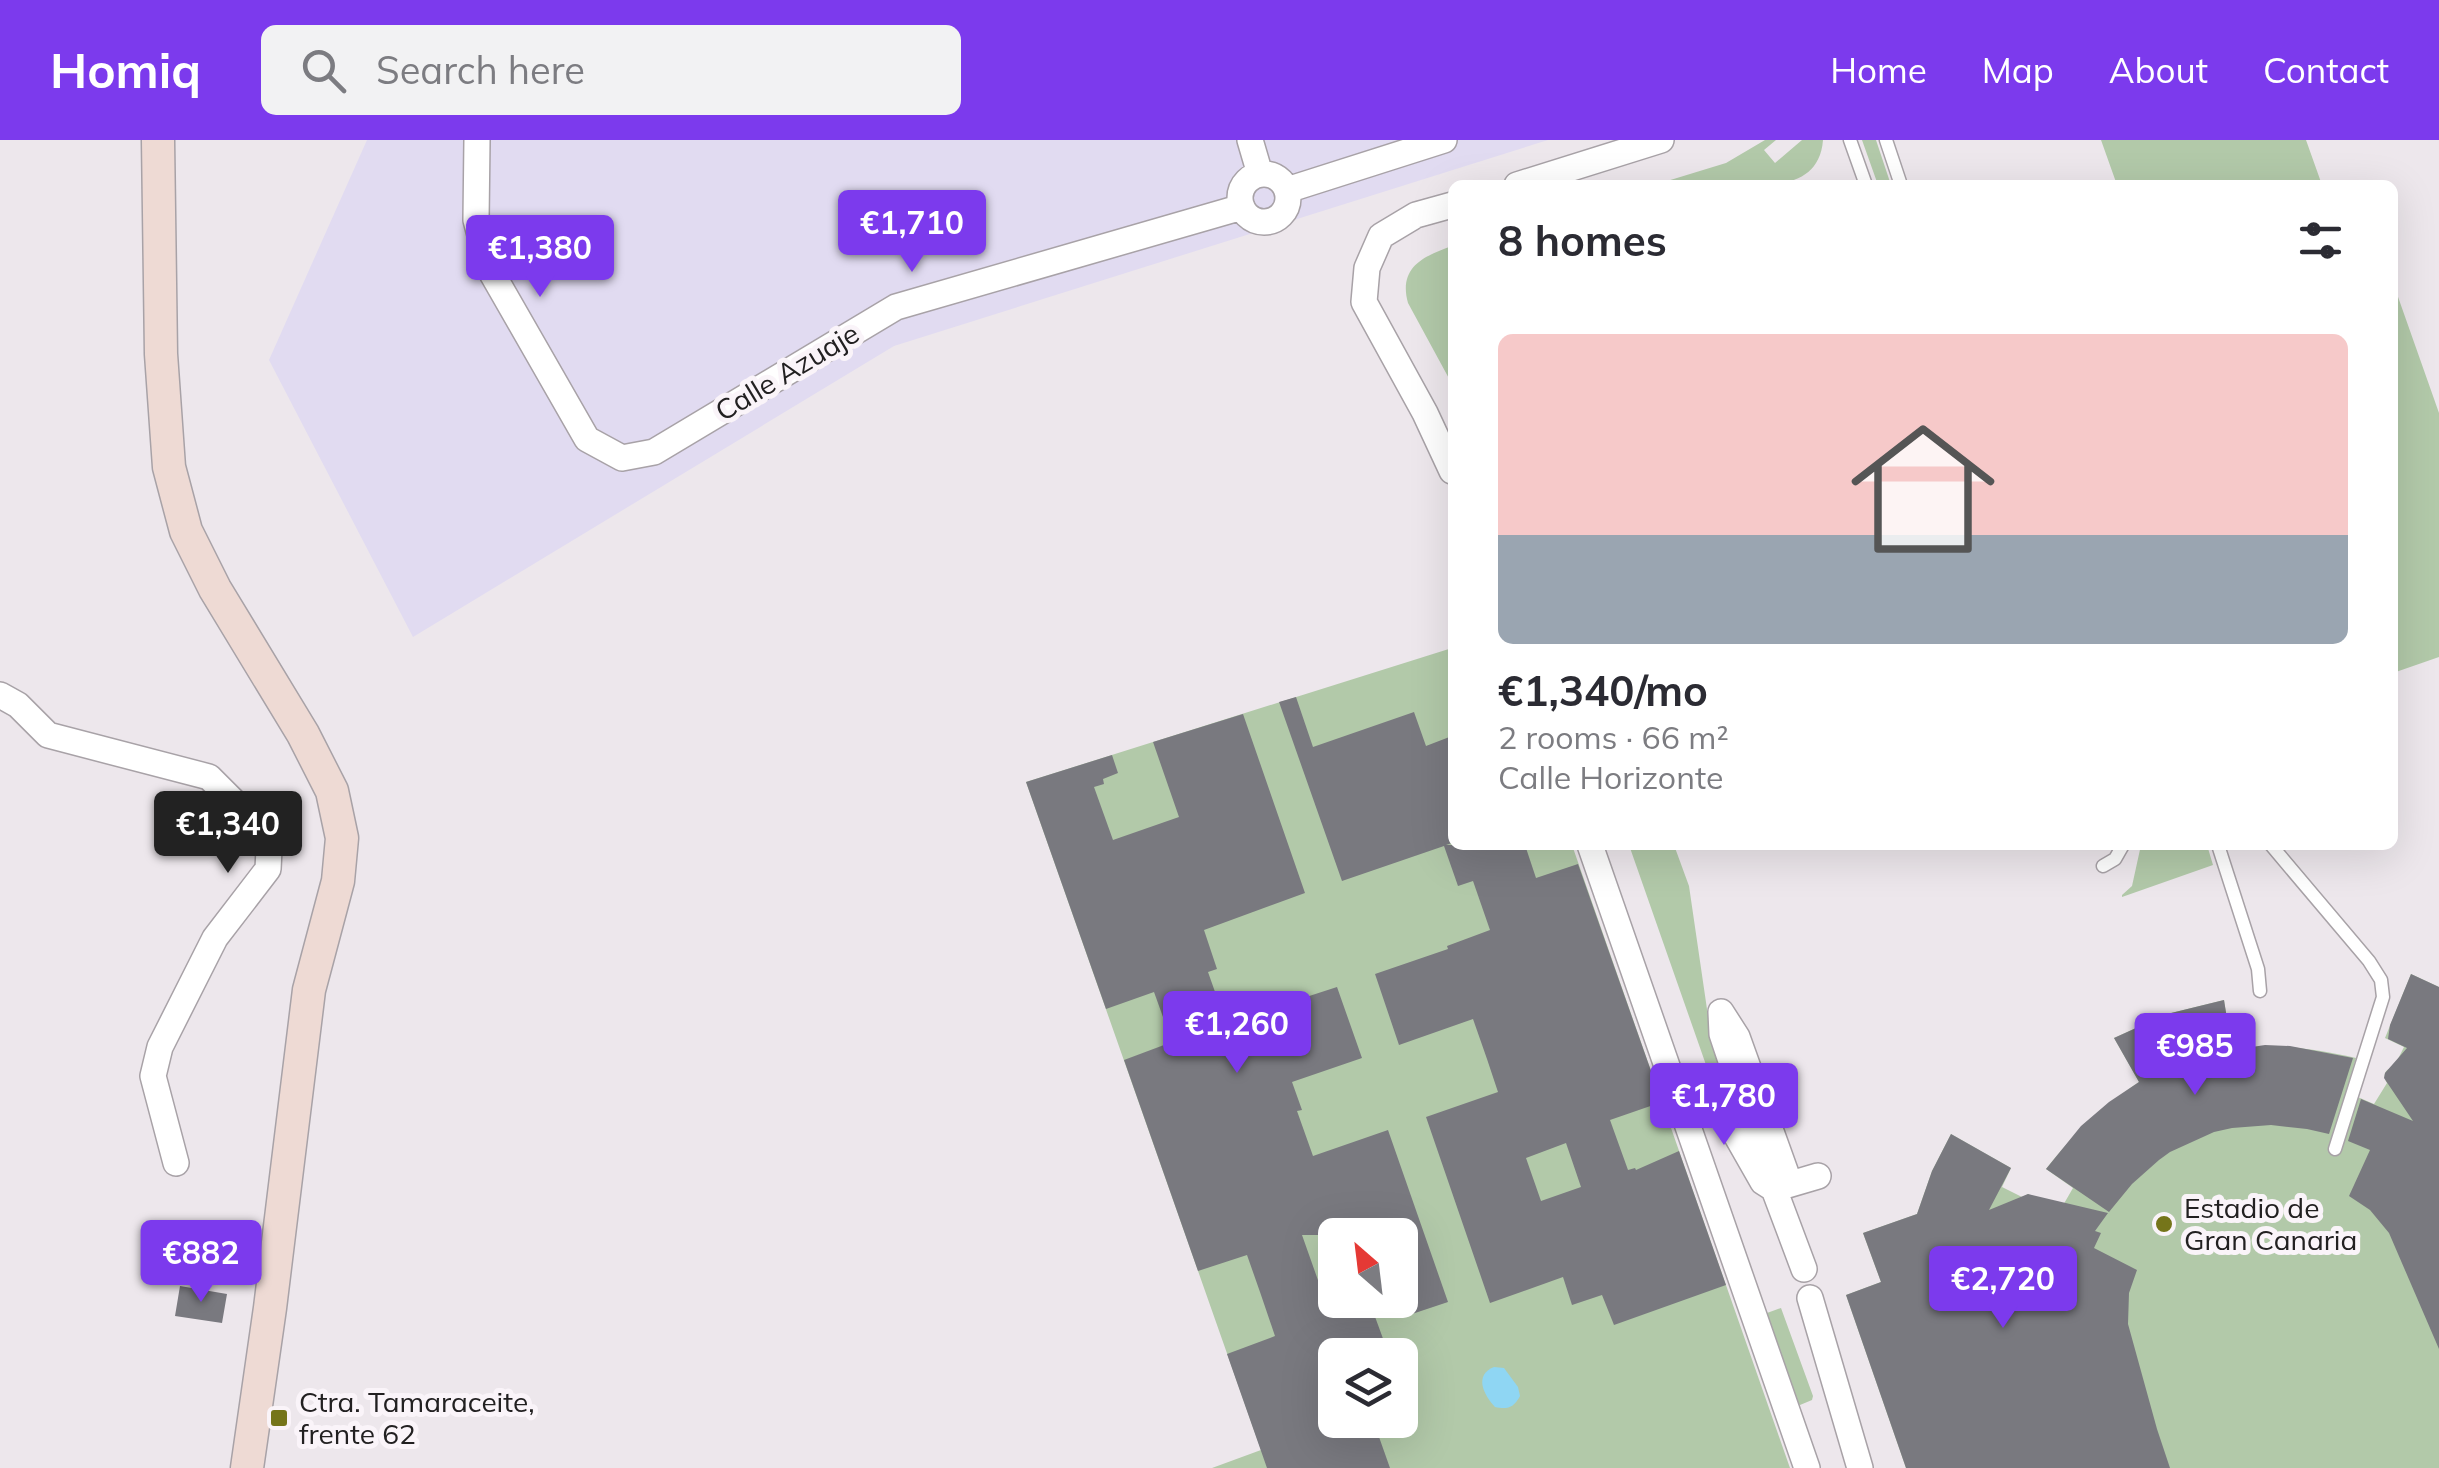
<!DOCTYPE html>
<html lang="en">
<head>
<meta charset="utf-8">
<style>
  body { margin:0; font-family:Mulish,sans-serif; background:#f2f2f3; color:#2b2b33; height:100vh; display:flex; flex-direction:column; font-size:38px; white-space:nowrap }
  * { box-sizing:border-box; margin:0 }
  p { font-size:32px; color:#7c7c81 }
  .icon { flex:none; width:55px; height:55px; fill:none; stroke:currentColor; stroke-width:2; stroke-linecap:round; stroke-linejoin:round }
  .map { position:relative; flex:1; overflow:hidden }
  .sheet { position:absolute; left:1448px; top:40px; width:950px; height:670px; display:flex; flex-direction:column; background:#fff; border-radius:15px; box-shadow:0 10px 40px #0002 }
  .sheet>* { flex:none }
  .needle { width:65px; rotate:332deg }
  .tools { position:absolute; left:1318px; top:1078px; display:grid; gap:20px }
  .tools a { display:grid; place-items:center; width:100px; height:100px; border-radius:15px; background:#fff; box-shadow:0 10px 40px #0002; font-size:50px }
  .price { position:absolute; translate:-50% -85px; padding:0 22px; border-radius:10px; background:#7c3aed; color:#fff; font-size:32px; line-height:65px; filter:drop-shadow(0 2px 5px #0008) }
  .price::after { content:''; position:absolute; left:50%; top:60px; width:30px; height:22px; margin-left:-15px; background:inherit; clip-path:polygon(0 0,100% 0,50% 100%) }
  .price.active { background:#222; color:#fff }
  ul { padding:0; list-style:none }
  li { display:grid; align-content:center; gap:20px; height:530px; padding:0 50px }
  li span { display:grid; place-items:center; height:310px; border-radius:15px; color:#555 }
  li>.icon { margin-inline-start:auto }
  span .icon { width:180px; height:180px; fill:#fffc; stroke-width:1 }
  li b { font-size:42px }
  h2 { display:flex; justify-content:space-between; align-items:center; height:120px; padding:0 50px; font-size:42px }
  header { display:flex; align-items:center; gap:60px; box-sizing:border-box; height:140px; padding:0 50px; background:#7c3aed; color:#fff }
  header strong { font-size:48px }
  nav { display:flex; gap:55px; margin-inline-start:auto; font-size:35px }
  .search { width:700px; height:90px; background:#f2f2f3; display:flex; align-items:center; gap:25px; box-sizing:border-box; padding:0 35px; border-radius:15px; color:#7c7c81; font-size:38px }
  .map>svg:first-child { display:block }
  .industrial { fill:#e1dbf1 }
  .green { fill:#b2c9a9; fill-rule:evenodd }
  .water { fill:#8fd6f3 }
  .building { fill:#79797f; fill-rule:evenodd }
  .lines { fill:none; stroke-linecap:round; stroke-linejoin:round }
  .lane-casing { stroke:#a8a2a7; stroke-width:15 }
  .street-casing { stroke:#a8a2a7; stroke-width:28 }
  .secondary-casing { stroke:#a8a2a7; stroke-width:35 }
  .lane { stroke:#fff; stroke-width:12 }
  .street { stroke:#fff; stroke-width:25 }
  .secondary { stroke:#eedad4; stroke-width:32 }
  .poi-dot { fill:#75751a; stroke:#faf4f9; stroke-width:4 }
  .labels { text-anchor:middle; stroke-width:10; stroke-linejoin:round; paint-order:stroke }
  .street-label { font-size:28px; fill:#222021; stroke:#faf4f9 }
  .poi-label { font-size:28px; fill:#222021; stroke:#faf4f9; text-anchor:start }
</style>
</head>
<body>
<header>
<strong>Homiq</strong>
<div class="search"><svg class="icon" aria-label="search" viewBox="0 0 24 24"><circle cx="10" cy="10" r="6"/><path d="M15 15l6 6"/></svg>Search here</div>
<nav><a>Home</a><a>Map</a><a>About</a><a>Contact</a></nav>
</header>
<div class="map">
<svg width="2439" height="1328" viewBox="0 0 2439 1328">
  <rect width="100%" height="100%" fill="#ede7ec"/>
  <path class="industrial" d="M367 0H1548L894 206 413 497 269 220Z"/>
  <path class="green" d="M1765 0H1776L1764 10 1775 23 1802 0H1823C1819 52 1764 45 1727 45 1702 45 1678 45 1654 45L1726 23Z
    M1862 0H1876L1891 45H1878Z
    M2101 0H2306L2322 45H2117Z
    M1452 106V244L1408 163C1398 127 1424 116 1452 106Z
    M2397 154 2439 273V517L2393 533 2392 155Z
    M1452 508V705H1572L1790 1328H1212L1261 1310 1026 642ZM1335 1095H1400V1160H1335ZM1335 1215H1400V1280H1335Z
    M1629 705H1674L1689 746 1708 876 1756 1008 1712 942Z
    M2141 705H2207L2213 725 2122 757V755L2132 746Z
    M2411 834 2439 847V1328H1906L1846 1155 1881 1142 1863 1093 1917 1074 1932 1031 1951 994 2011 1028 2002 1047 2022 1057 2028 1054 2036 1059 2062 1067 2073 1048 2046 1029C2075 992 2101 968 2139 942L2114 898 2167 874 2224 860 2232 910C2279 903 2309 908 2356 918L2346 952 2374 964 2387 943C2382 935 2385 929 2394 927L2404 907 2385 898Z
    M1781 1168 1813 1256 1812 1260 1800 1265 1797 1263 1767 1173Z"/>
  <path class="water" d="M1494 1227 1504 1228 1518 1247 1520 1256C1514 1267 1508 1270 1495 1267 1483 1254 1474 1235 1494 1227Z"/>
  <path class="building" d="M1296 557 1313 607 1414 572 1426 606 1452 596V703L1446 705H1525L1536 738 1578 724 1662 962 1610 980 1628 1030 1635 1028 1636 1030 1679 1011 1726 1145 1614 1185 1602 1155 1572 1165 1563 1137 1490 1163 1426 977 1498 952 1487 919 1473 879 1399 905 1375 834 1448 809 1447 806 1490 790 1473 741 1458 746 1444 706 1342 741 1279 562ZM1566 1003 1581 1047 1541 1061 1526 1018Z
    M1243 574 1305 753 1204 790 1217 829 1208 832 1226 883 1337 847 1362 918 1292 942 1302 970 1297 971 1313 1016 1388 990 1448 1162 1400 1178V1095H1302L1331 1177 1370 1163 1389 1215H1335V1280H1373L1390 1328H1267L1227 1214 1275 1196 1260 1152 1247 1115 1198 1131 1124 920 1172 902 1154 852 1106 869 1026 642 1112 615 1118 633 1103 639 1104 644 1094 647 1113 700 1179 677 1153 602Z
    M2411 834 2439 847V1209L2389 1093 2370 1070 2349 1056 2370 1010 2348 1001 2361 959 2413 981 2384 938 2385 933 2407 908 2388 899 2390 885Z
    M2224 860 2232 910 2265 905 2290 906 2353 918 2329 994 2307 989 2271 985 2232 988 2214 992 2170 1012 2159 1020 2132 1044 2109 1072 2046 1029 2081 986 2109 962 2139 942 2114 898 2167 874Z
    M1951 994 2011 1028 1989 1070 2028 1054 2108 1073 2095 1091 2101 1093 2094 1108 2137 1130 2129 1153 2128 1184 2157 1289 2170 1328H1906L1846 1155 1881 1142 1863 1093 1917 1074 1932 1031Z
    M180 1146 227 1154 222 1183 175 1176Z"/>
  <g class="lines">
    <defs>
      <path id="lane" d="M1850 0 1866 45
        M1886 0 1901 45
        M2218 705 2258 829 2260 851
        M2271 705 2369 821 2381 840 2383 857 2335 1009
        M2103 726 2115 719 2123 705"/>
      <path id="street" d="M477 0 476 80 489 128 587 299 622 318 654 312 896 167 1242 67
        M1250 0 1260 34
        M1240 58a24 24 0 1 1 48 0a24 24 0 1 1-48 0Z
        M1517 45 1661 0
        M1287 50 1444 0
        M1452 65 1416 75 1381 96 1367 128 1364 162 1425 273 1452 331
        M0 555 18 565 48 595 209 637 243 671 269 709 268 729 215 798 160 907 153 936 176 1023
        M1590 705 1807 1328
        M1706 942 1763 1042 1774 1049 1818 1036
        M1788 1039 1737 897 1721 872 1722 894 1774 1049 1804 1129
        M1810 1158 1860 1328"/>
      <path id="secondary" d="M158 0 161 214 169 327 186 391 215 449 303 594 332 651 342 698 338 741 309 850 270 1168 247 1328"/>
    </defs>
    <use href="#lane" class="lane-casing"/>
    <use href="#street" class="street-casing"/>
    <use href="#secondary" class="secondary-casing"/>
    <use href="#lane" class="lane"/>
    <use href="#street" class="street"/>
    <use href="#secondary" class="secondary"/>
  </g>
  <g class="poi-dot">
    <circle cx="2164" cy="1084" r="10"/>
    <rect x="269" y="1268" width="20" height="20" rx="5"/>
  </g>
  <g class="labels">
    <g class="street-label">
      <text transform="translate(787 232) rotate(-31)" y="10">Calle Azuaje</text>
    </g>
    <g class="poi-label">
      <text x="2184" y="1078">Estadio de<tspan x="2184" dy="32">Gran Canaria</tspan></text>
      <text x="299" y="1272">Ctra. Tamaraceite,<tspan x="299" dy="32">frente 62</tspan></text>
    </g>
  </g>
</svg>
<div class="tools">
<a><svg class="needle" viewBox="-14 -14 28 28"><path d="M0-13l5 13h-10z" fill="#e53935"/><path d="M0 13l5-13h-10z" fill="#7c7c81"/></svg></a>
<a><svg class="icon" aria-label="layers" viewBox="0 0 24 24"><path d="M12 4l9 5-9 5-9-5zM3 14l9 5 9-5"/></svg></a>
</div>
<b class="price" style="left:912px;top:135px">€1,710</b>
<b class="price" style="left:540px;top:160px">€1,380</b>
<b class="price active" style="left:228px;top:736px">€1,340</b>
<b class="price" style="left:1237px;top:936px">€1,260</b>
<b class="price" style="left:2195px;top:958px">€985</b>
<b class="price" style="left:1724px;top:1008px">€1,780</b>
<b class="price" style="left:201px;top:1165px">€882</b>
<b class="price" style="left:2003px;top:1191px">€2,720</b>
<section class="sheet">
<h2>8 homes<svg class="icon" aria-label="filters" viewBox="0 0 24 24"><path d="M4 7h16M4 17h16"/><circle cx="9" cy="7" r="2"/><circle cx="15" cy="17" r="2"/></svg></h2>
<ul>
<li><span style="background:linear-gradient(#f6c9c9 65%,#9aa5b1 0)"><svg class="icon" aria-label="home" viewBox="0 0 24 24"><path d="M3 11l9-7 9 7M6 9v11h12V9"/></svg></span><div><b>€1,340/mo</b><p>2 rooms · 66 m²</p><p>Calle Horizonte</p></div></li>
</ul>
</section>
</div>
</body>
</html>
